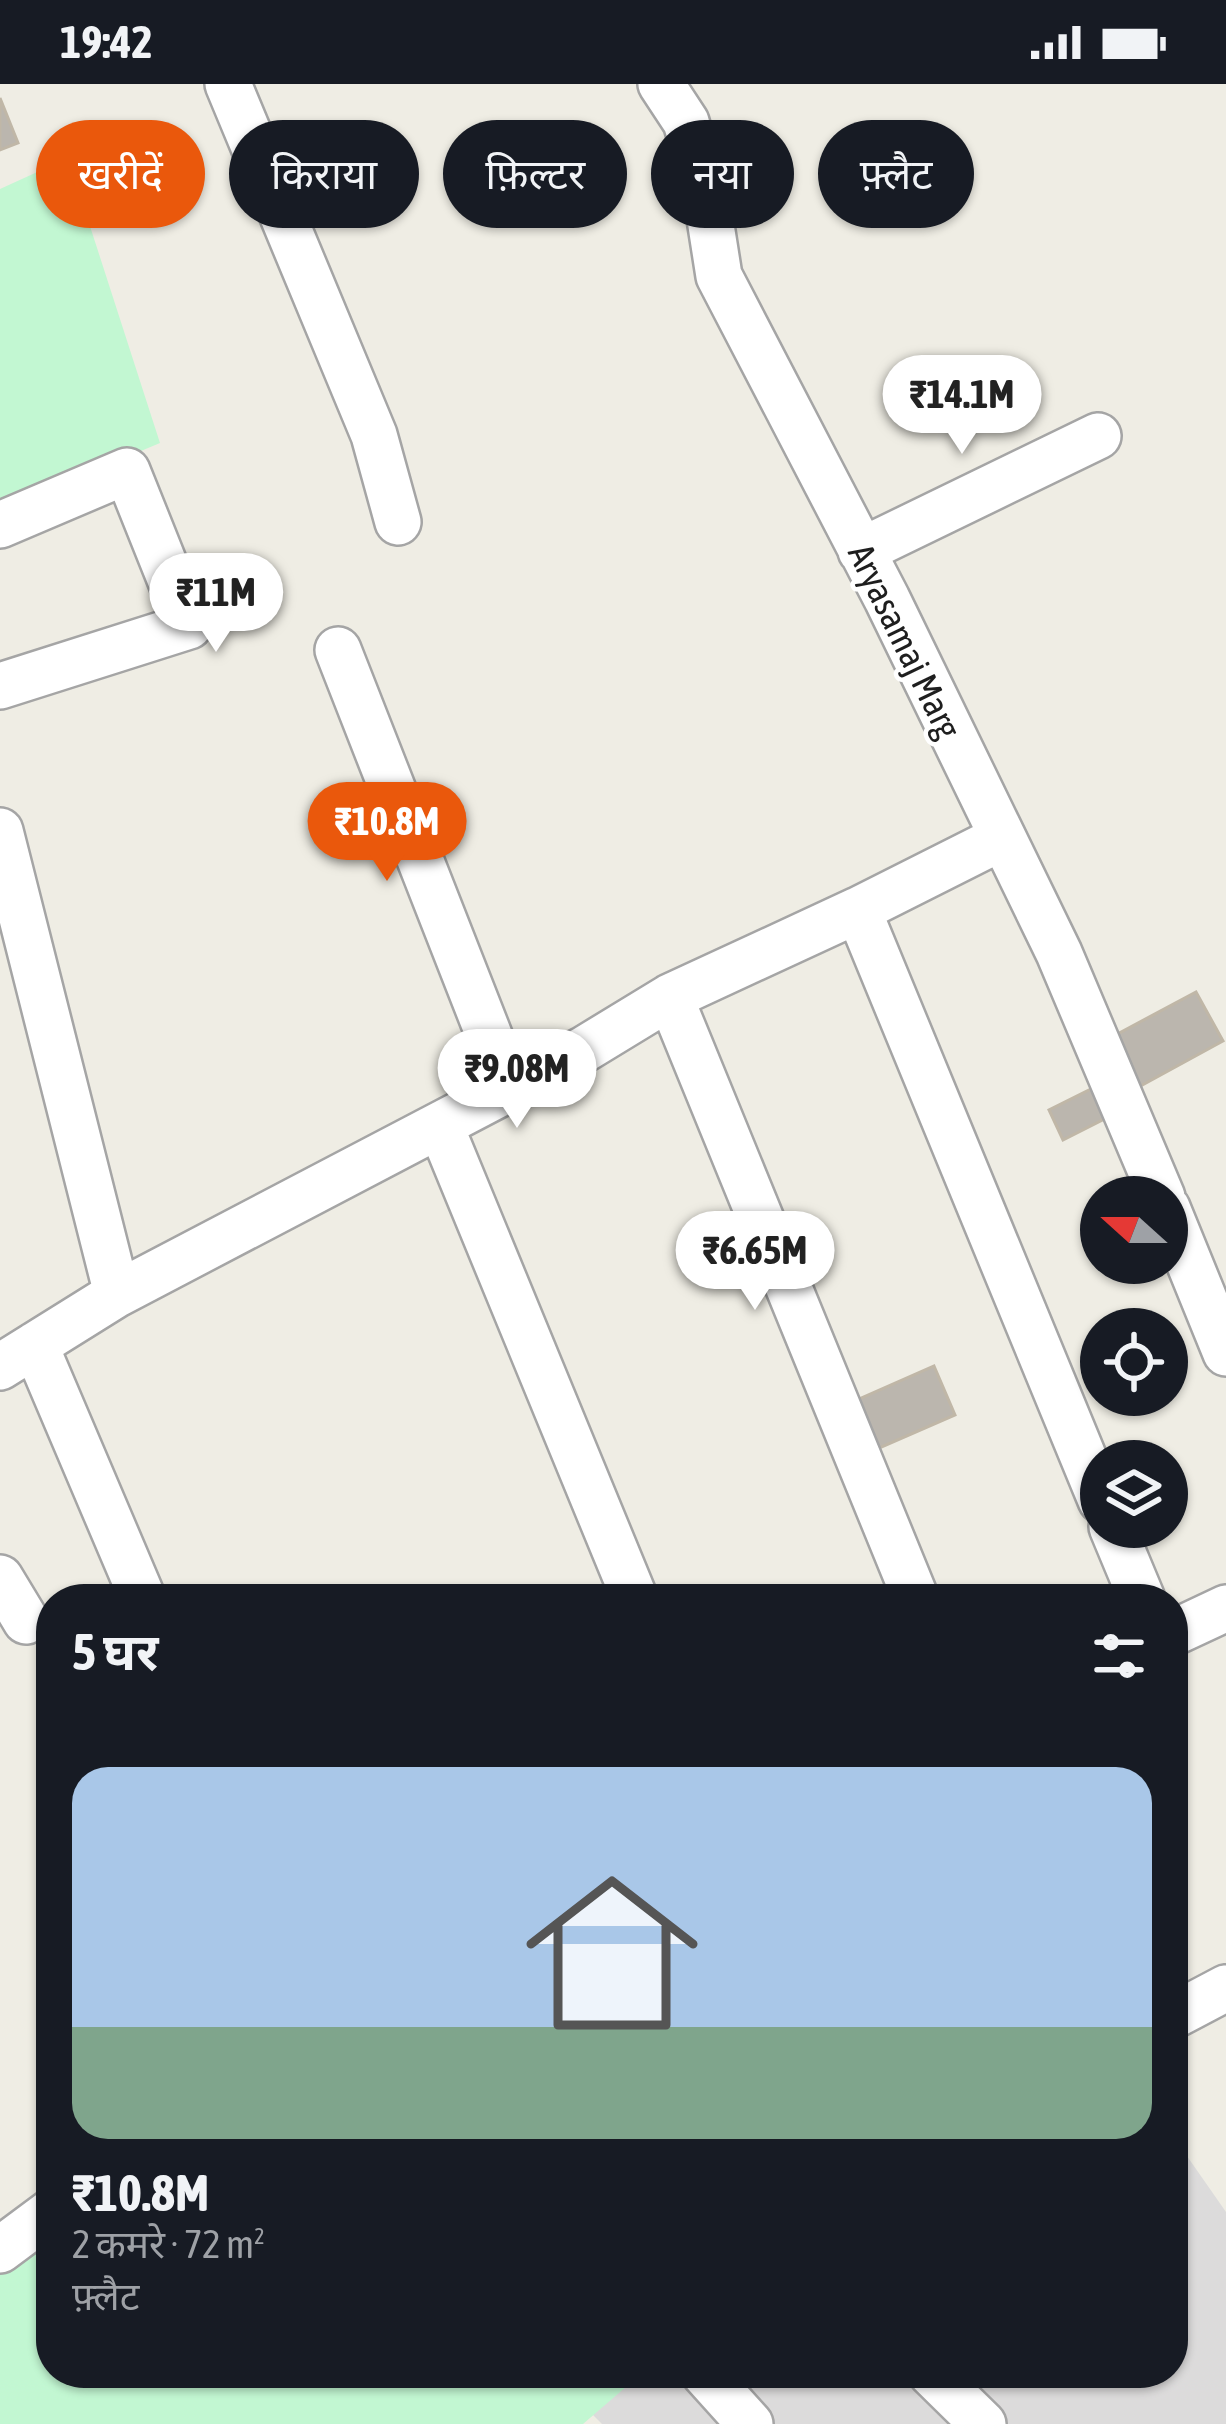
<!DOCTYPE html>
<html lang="hi">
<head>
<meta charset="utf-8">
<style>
  body { margin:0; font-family:"Asap Condensed","Noto Sans Devanagari",sans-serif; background:#20242c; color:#f1f3f6; height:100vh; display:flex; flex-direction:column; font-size:45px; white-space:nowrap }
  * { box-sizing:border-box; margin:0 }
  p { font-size:39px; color:#9ea1a6 }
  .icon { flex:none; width:66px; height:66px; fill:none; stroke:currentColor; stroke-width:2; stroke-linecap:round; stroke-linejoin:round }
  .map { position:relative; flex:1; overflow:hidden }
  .panel { position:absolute; left:36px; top:1500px; width:1152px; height:804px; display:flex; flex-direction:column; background:#171b24; border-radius:48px; box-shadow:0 3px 9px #0004 }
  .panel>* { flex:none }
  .banner { position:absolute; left:36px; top:36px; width:1155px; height:108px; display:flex; gap:24px }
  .needle { width:78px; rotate:291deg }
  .tools { position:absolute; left:1080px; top:1092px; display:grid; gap:24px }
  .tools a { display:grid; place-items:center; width:108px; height:108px; border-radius:50%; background:#171b24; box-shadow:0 3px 9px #0004; font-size:60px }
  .price { position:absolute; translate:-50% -102px; padding:0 27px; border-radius:42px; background:#fff; color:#222; font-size:39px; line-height:78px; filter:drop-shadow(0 3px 6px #0008) }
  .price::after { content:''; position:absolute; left:50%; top:72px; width:36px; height:27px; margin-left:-18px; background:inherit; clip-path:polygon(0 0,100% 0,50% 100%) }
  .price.current { background:#ea580c; color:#fff }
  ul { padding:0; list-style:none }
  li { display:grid; align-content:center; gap:24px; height:636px; padding:0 36px }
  li span { display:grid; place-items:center; height:372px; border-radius:36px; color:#555 }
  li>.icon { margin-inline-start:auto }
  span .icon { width:216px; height:216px; fill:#fffc; stroke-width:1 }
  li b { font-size:51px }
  h2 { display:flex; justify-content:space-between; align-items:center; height:144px; padding:0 36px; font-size:51px }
  .pill { padding:0 42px; border-radius:54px; background:#171b24; box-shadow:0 3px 9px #0004; font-size:42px; line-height:108px }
  .pill.current { background:#ea580c; color:#fff }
  .status { display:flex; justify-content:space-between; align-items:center; height:84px; padding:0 60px; background:#171b24; direction:ltr }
  .status svg { height:33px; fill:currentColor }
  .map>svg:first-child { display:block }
  .residential { fill:#dcdbdb }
  .park { fill:#c2f7d2 }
  .building { fill:#bbb6ae; stroke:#c0b7a7; stroke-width:3 }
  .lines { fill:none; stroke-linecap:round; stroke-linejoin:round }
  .minor-casing { stroke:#a5a5a5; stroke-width:50 }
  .minor { stroke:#fff; stroke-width:45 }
  .labels { text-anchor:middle; stroke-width:9; stroke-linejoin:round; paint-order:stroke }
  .street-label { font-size:36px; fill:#1e1e1e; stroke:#fff }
</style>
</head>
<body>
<div class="status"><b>19:42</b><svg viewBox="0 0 49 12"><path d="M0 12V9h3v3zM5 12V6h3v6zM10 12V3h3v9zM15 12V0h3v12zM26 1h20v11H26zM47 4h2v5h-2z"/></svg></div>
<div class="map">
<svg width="1226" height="2340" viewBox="0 0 1226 2340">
  <rect width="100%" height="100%" fill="#efede4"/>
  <path class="residential" d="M1173 2052 1226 2128V2340H602L551 2289H1173Z"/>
  <path class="park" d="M68 74 160 359 0 426V105Z
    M51 2159V2289L641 2290 583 2340H0V2190Z"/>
  <path class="building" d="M0 14 18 59 0 66Z
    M1196 908 1223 957 1135 1005 1108 955Z
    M1105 998 1120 1027 1063 1056 1049 1026Z
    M934 1282 955 1331 870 1368 850 1319Z"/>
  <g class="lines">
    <defs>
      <path id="minor" d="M228 0 374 351 398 438
        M661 0 686 38 705 103 719 192 887 515 1059 869 1162 1113
        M0 441 127 387 189 542 0 602
        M861 467 1098 352
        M338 566 510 1005
        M0 747 117 1210
        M858 826 1101 1416
        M670 913 916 1515
        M440 1041 635 1515
        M1167 1124 1226 1269
        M35 1261 143 1515
        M0 1283 117 1210 583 966 670 913 858 826 1001 754
        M1112 1443 1142 1515
        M0 1494 26 1537
        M1173 1549 1226 1524
        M1173 1932 1226 1904
        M0 2166 51 2128
        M704 2289 750 2340
        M931 2289 983 2340"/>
    </defs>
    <use href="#minor" class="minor-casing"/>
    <use href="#minor" class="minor"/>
  </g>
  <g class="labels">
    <g class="street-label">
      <text transform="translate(905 557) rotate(64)" y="13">Aryasamaj Marg</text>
    </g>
  </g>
</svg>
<div class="tools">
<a><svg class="needle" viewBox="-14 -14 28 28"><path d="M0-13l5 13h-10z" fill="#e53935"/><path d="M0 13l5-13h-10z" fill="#9ea1a6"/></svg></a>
<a><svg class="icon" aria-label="locate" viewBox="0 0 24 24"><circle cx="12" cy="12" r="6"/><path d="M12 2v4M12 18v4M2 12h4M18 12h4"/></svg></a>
<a><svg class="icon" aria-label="layers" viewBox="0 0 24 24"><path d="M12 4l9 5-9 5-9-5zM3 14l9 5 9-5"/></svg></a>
</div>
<b class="price" style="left:962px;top:373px">₹14.1M</b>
<b class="price" style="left:216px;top:571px">₹11M</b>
<b class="price current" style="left:387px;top:800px">₹10.8M</b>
<b class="price" style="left:517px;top:1047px">₹9.08M</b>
<b class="price" style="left:755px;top:1229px">₹6.65M</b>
<div class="banner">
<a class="pill current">खरीदें</a>
<a class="pill">किराया</a>
<a class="pill">फ़िल्टर</a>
<a class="pill">नया</a>
<a class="pill">फ़्लैट</a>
</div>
<section class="panel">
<h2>5 घर<svg class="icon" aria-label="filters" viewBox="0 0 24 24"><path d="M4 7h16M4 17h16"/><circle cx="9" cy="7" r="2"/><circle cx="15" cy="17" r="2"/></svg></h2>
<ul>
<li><span style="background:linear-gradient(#a9c7e8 70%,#7fa58c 0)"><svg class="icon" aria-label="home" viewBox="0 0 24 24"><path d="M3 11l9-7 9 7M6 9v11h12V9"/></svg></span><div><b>₹10.8M</b><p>2 कमरे · 72 m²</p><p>फ़्लैट</p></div></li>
</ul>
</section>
</div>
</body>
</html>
